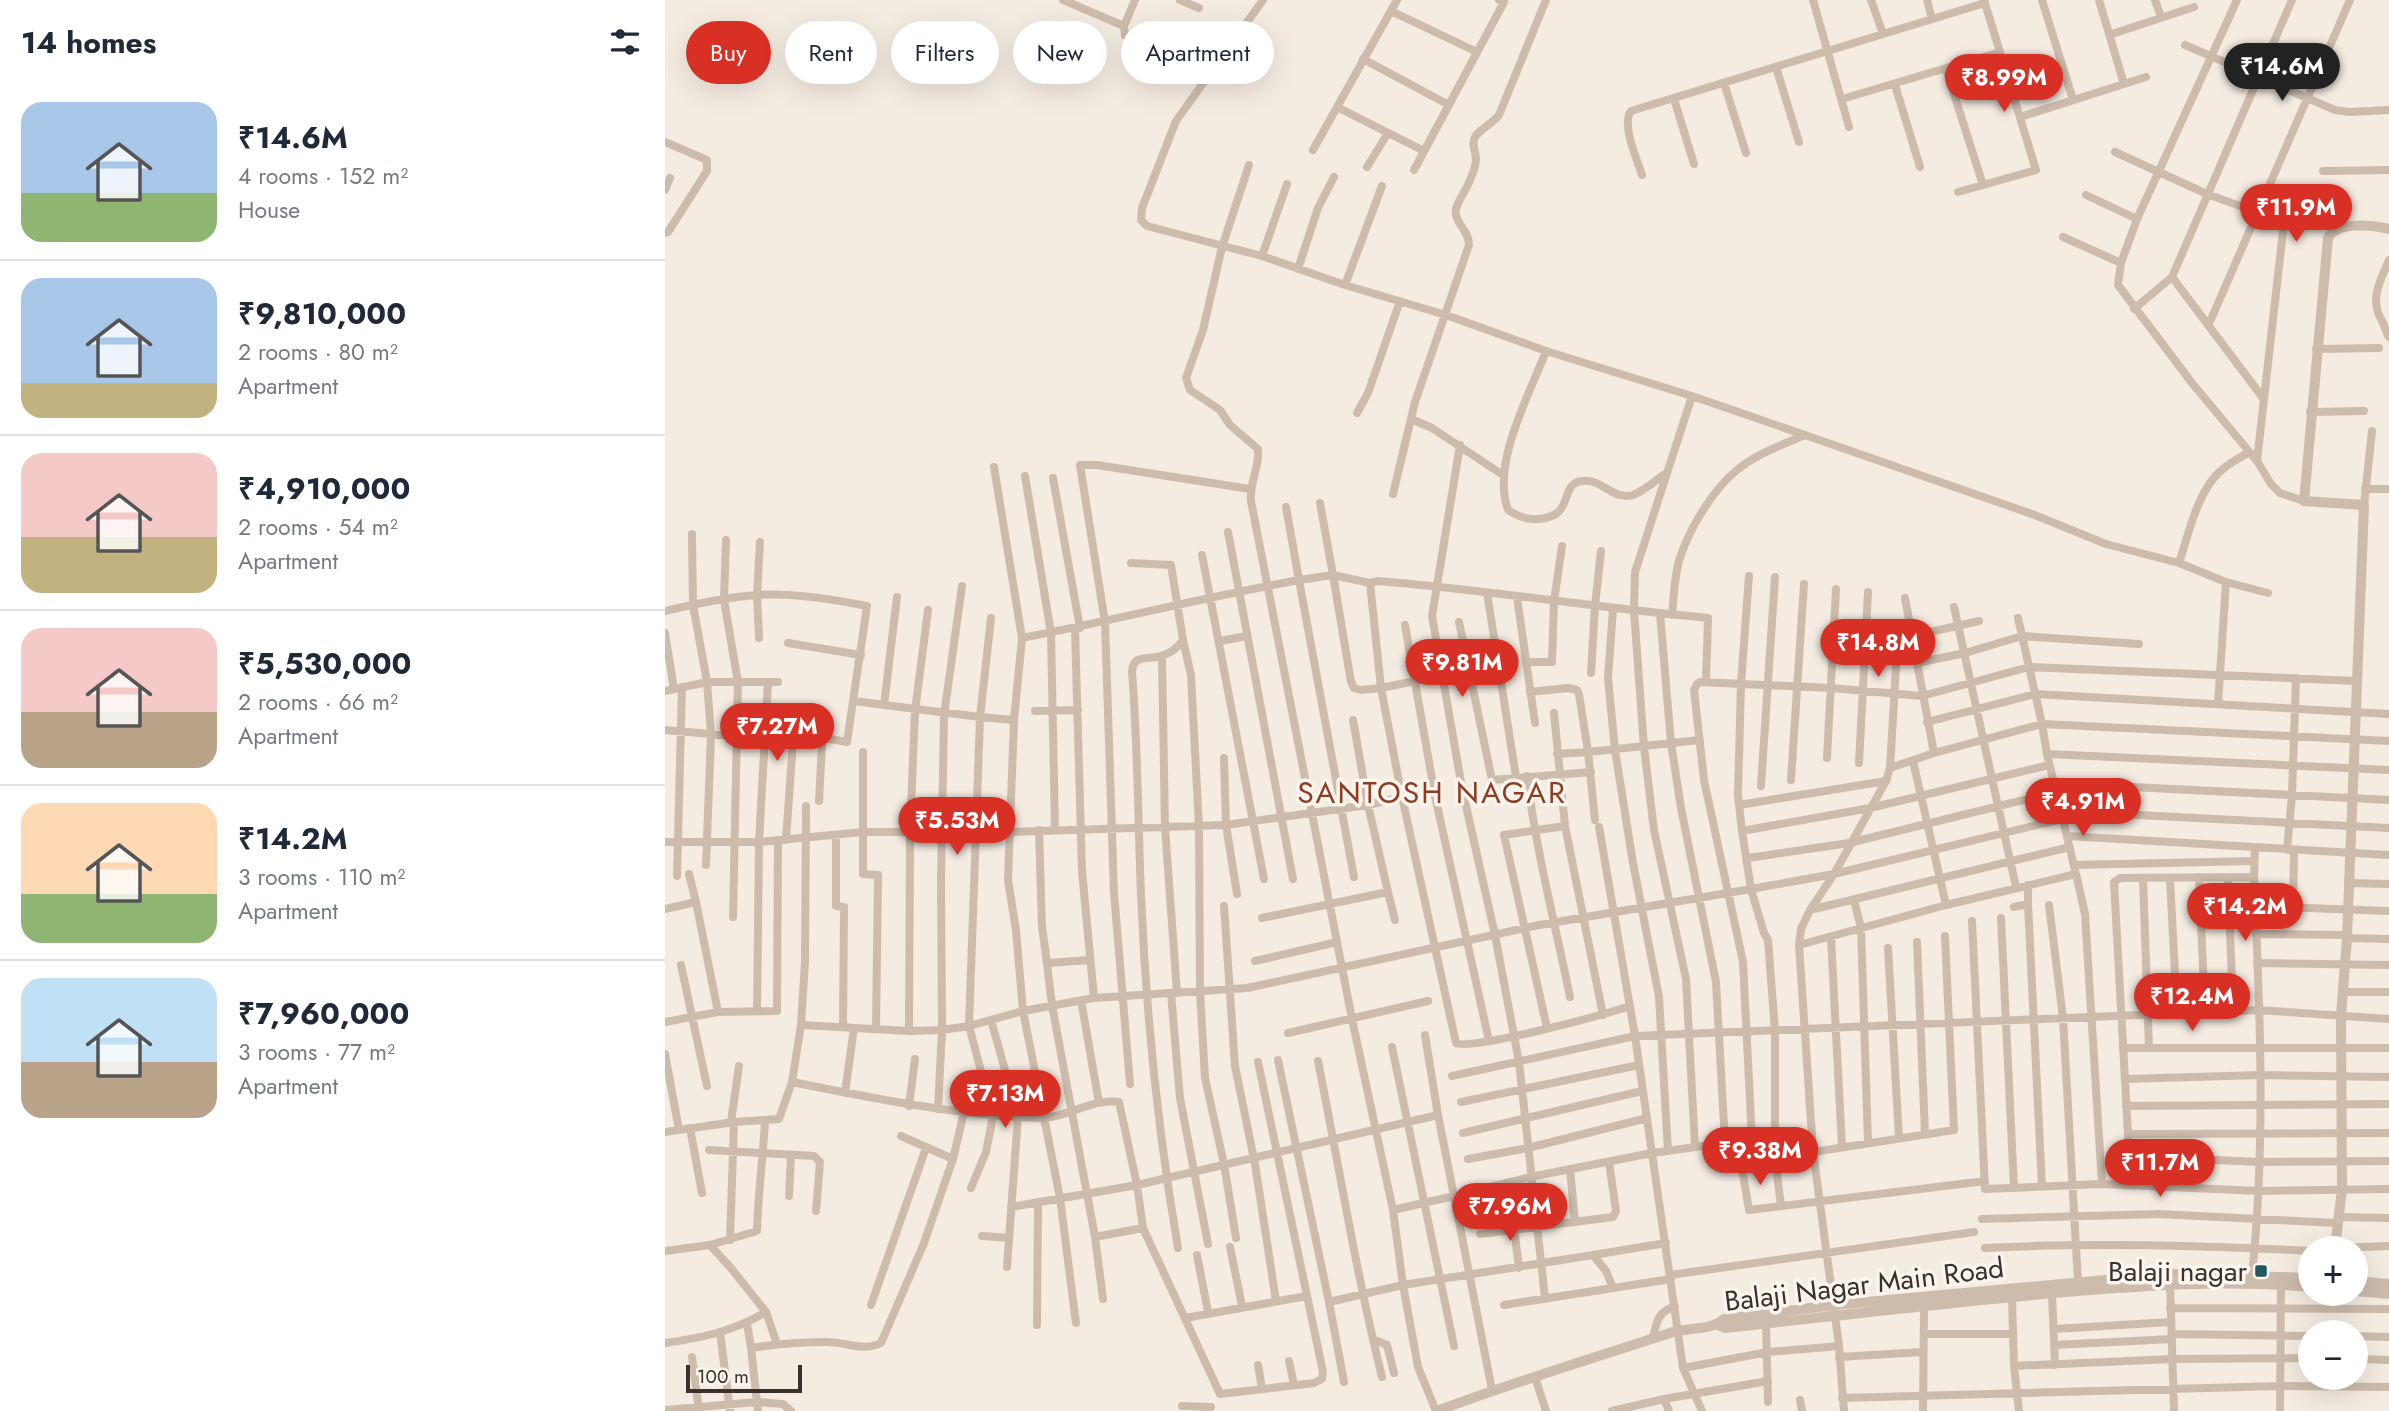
<!DOCTYPE html>
<html lang="en">
<head>
<meta charset="utf-8">
<style>
  body { margin:0; font-family:Jost,sans-serif; background:#f2f2f3; color:#1f2937; height:100vh; display:flex; flex-direction:column; font-size:26px; white-space:nowrap }
  * { box-sizing:border-box; margin:0 }
  p { font-size:23px; color:#747a83 }
  .icon { flex:none; width:38px; height:38px; fill:none; stroke:currentColor; stroke-width:2; stroke-linecap:round; stroke-linejoin:round }
  .map { position:relative; flex:1; overflow:hidden }
  .details { display:flex; flex-direction:column; background:#fff; width:665px }
  .details>* { flex:none }
  .hud { position:absolute; left:21px; top:21px; width:665px; height:63px; display:flex; gap:14px }
  .tools { position:absolute; left:1633px; top:1236px; display:grid; gap:14px }
  .tools a { display:grid; place-items:center; width:70px; height:70px; border-radius:50%; background:#fff; box-shadow:0 7px 28px #0002; font-size:35px }
  .scale { position:absolute; left:21px; bottom:18px; width:116px; box-sizing:border-box; padding-left:7px; border:4px solid #3b302b; border-top:0; font-size:19px; line-height:24px; white-space:nowrap; color:#3b302b; -webkit-text-stroke:5px #fbf5ee; paint-order:stroke }
  .price { position:absolute; translate:-50% -60px; padding:0 16px; border-radius:24px; background:#d93025; color:#fff; font-size:23px; line-height:46px; filter:drop-shadow(0 2px 4px #0008) }
  .price::after { content:''; position:absolute; left:50%; top:42px; width:21px; height:16px; margin-left:-10px; background:inherit; clip-path:polygon(0 0,100% 0,50% 100%) }
  .price.on { background:#222; color:#fff }
  ul { padding:0; list-style:none }
  li { display:flex; align-items:center; gap:21px; height:175px; padding:0 21px }
  li+li { border-top:2px solid #e0e1e3 }
  li span { display:grid; place-items:center; flex:none; width:196px; height:140px; border-radius:21px; color:#555 }
  li>.icon { margin-inline-start:auto }
  span .icon { width:84px; height:84px; fill:#fffc; stroke-width:1 }
  li b { font-size:30px }
  h2 { display:flex; justify-content:space-between; align-items:center; height:84px; padding:0 21px; font-size:30px }
  .chip { padding:0 24px; border-radius:32px; background:#fff; box-shadow:0 7px 28px #0002; font-size:24px; line-height:63px }
  .chip.on { background:#d93025; color:#fff }
  main { display:flex; flex:1; min-height:0 }
  .map>svg:first-child { display:block }
  .lines { fill:none; stroke-linecap:round; stroke-linejoin:round }
  .minor { stroke:#cdbcac; stroke-width:8 }
  .tertiary { stroke:#cdbcac; stroke-width:10 }
  .poi-dot { fill:#1e595f; stroke:#fbf5ee; stroke-width:2.5 }
  .labels { text-anchor:middle; stroke-width:7; stroke-linejoin:round; paint-order:stroke }
  .poi-label { font-size:28px; fill:#3b302b; stroke:#fbf5ee; text-anchor:end }
  .street-label { font-size:28px; fill:#3b302b; stroke:#fbf5ee }
  .neighbourhood-label { font-size:30px; letter-spacing:2px; fill:#8d3d21; stroke:#fbf5ee }
</style>
</head>
<body>
<main>
<section class="details">
<h2>14 homes<svg class="icon" aria-label="filters" viewBox="0 0 24 24"><path d="M4 7h16M4 17h16"/><circle cx="9" cy="7" r="2"/><circle cx="15" cy="17" r="2"/></svg></h2>
<ul>
<li><span style="background:linear-gradient(#a9c7e8 65%,#8fb573 0)"><svg class="icon" aria-label="home" viewBox="0 0 24 24"><path d="M3 11l9-7 9 7M6 9v11h12V9"/></svg></span><div><b>₹14.6M</b><p>4 rooms · 152 m²</p><p>House</p></div></li>
<li><span style="background:linear-gradient(#a9c7e8 75%,#c2b280 0)"><svg class="icon" aria-label="home" viewBox="0 0 24 24"><path d="M3 11l9-7 9 7M6 9v11h12V9"/></svg></span><div><b>₹9,810,000</b><p>2 rooms · 80 m²</p><p>Apartment</p></div></li>
<li><span style="background:linear-gradient(#f6c9c9 60%,#c2b280 0)"><svg class="icon" aria-label="home" viewBox="0 0 24 24"><path d="M3 11l9-7 9 7M6 9v11h12V9"/></svg></span><div><b>₹4,910,000</b><p>2 rooms · 54 m²</p><p>Apartment</p></div></li>
<li><span style="background:linear-gradient(#f6c9c9 60%,#b9a48a 0)"><svg class="icon" aria-label="home" viewBox="0 0 24 24"><path d="M3 11l9-7 9 7M6 9v11h12V9"/></svg></span><div><b>₹5,530,000</b><p>2 rooms · 66 m²</p><p>Apartment</p></div></li>
<li><span style="background:linear-gradient(#ffd9b3 65%,#8fb573 0)"><svg class="icon" aria-label="home" viewBox="0 0 24 24"><path d="M3 11l9-7 9 7M6 9v11h12V9"/></svg></span><div><b>₹14.2M</b><p>3 rooms · 110 m²</p><p>Apartment</p></div></li>
<li><span style="background:linear-gradient(#bfe0f5 60%,#b9a48a 0)"><svg class="icon" aria-label="home" viewBox="0 0 24 24"><path d="M3 11l9-7 9 7M6 9v11h12V9"/></svg></span><div><b>₹7,960,000</b><p>3 rooms · 77 m²</p><p>Apartment</p></div></li>
</ul>
</section>
<div class="map">
<svg width="1724" height="1411" viewBox="0 0 1724 1411">
  <rect width="100%" height="100%" fill="#f4ebe1"/>
  <g class="lines">
    <path class="minor" d="M398 0 459 26
      M470 0 459 26 460 36 510 62
      M515 0 534 8
      M598 0 511 121 477 208 476 220 482 226 597 256 680 285 781 315 881 351 1027 396 1140 435 1367 514 1441 544 1514 563C1523 536 1530 502 1548 479 1557 467 1571 460 1584 452
      M1148 0 1184 127
      M1206 0 1218 34
      M1262 0 1267 19
      M1377 0 1408 100
      M1434 0 1459 84
      M1490 0 1496 17
      M1572 0 1472 219 1456 263 1453 285 1527 383 1592 461 1606 484 1615 493 1639 501
      M726 11 812 52
      M1444 35 1529 7
      M1520 45 1670 110 1684 112 1724 110
      M698 59 784 105
      M1111 67 1134 142
      M1281 69 1318 185
      M1059 83 1081 153
      M1230 85 1255 167
      M1009 99 1029 164
      M1177 99 1335 52
      M672 107 759 151
      M1355 117 1481 77
      M0 142 42 160V171L3 232 0 233
      M648 150 732 0
      M1450 152 1542 194 1616 221 1618 231 1592 461
      M584 165 557 247 538 330 521 378 525 390 555 410 565 425 593 449C595 467 584 483 586 501L687 1019 728 1210 738 1285 753 1367 771 1411
      M702 167 723 133
      M749 170 839 2 834 0
      M1658 171 1724 170
      M977 175C972 159 956 125 966 111L1320 3
      M0 190 5 178
      M1293 192 1371 170 1319 0
      M1421 195 1472 219
      M1398 237 1456 263
      M597 256 622 184
      M1724 260C1715 281 1704 300 1717 321 1721 327 1720 332 1724 337
      M633 269 653 208 669 177
      M1507 277 1598 398
      M680 285 717 186
      M1469 309 1507 277 1627 0
      M1544 324 1685 0
      M1651 349 1714 348
      M881 351C864 396 826 463 843 510 852 516 862 520 873 519 911 517 893 484 917 481 937 478 948 501 968 495 979 491 991 480 1000 474
      M1027 396 970 572 969 611 979 747 989 830 1021 979 1030 1147
      M1645 412 1699 411
      M692 413 703 393 735 301
      M746 419 767 428 838 475
      M795 445 767 616 797 788 830 935 854 1062 880 1298
      M329 467 357 638
      M360 476 386 633 390 830
      M388 478 415 628
      M1700 489H1724
      M728 494 750 402 804 245C804 232 794 227 791 215 788 206 802 190 805 180 808 173 811 166 811 159 811 152 806 144 810 137 814 130 828 123 834 115L881 0
      M655 503 668 575 705 583 713 581C823 590 933 608 1043 618L1041 682
      M1699 505 1707 431
      M563 532 628 879
      M27 534 28 605 42 682 46 734 41 865
      M61 540 59 600 73 682 68 917
      M537 555 599 879
      M466 563 506 565 518 640C513 647 508 652 499 655 486 661 468 652 467 672 473 747 473 821 476 895 481 1013 493 1132 513 1248
      M1514 563 1561 582 1603 593
      M1084 576 1076 684 1073 795 1077 831 1205 808 1384 765
      M705 583 716 688 737 797 791 1043C806 1051 941 1014 965 1006
      M822 593 851 777
      M232 597 219 705 315 717 304 1026 328 1116 321 1152 306 1188
      M852 597 870 723
      M1240 598 1269 753
      M1289 607 1351 887
      M948 609 943 678 950 750 968 863 994 997 1003 1151
      M0 611C30 604 62 597 92 595 129 593 166 599 202 606L182 742 165 739
      M995 614 1006 743 1016 808 1051 982 1060 1143
      M1007 615C1009 597 1009 578 1014 561 1023 531 1047 490 1072 470 1091 454 1117 445 1140 435
      M326 618 315 717 349 720
      M794 622 827 780 926 772
      M740 625 770 796 824 1041
      M410 629 417 871 429 998
      M0 633 9 689
      M1247 636 1314 621
      M94 638 92 595 95 542
      M518 640 526 675 534 827 535 991 540 1078 559 1164 571 1238
      M555 641 582 636
      M123 643 196 655
      M497 657 500 827 512 993
      M861 662H887L889 601 897 546
      M1252 663 1300 653 1357 636 1474 644
      M926 673 930 606 936 551
      M0 691 42 682H113
      M865 692 903 688 912 690 914 694 923 752 892 754
      M190 701 219 705
      M1553 704 1561 582
      M370 711 413 710
      M889 713 900 826 938 1015
      M1262 722 1370 694 1724 714
      M0 730 157 744 154 801
      M198 752V874L213 875 211 1029
      M1382 754 1724 770
      M559 758 561 825 572 894
      M1162 758 1171 589
      M1248 761 1281 905
      M1194 763 1203 592
      M1225 768 1232 650
      M862 776C871 851 890 923 905 997
      M1126 780 1139 584
      M1389 783 1724 800
      M1096 786 1110 577
      M1074 805 1221 781
      M1395 811 1724 828
      M930 820 923 752 1035 740
      M934 827 970 1036 1018 1368 1037 1411
      M374 830 377 927 380 948 387 1005 430 1237 478 1228
      M1077 831 1086 889 1169 874 1397 819
      M171 835V906L179 907 178 1027
      M1403 836 1724 855
      M121 840 128 741
      M0 842H94L198 832H345L561 825 703 805 737 797
      M1622 850 1627 795 1631 678
      M1083 858 1184 843 1391 792
      M1409 865 1589 861
      M24 874 31 902
      M1411 874 1420 914 1437 1184
      M12 876 17 687
      M689 877 634 580 668 575 686 682 689 688 696 690 716 688 832 664
      M1534 877 1540 1012
      M1563 877 1568 1011
      M1478 878 1484 1048
      M1505 878 1512 1013
      M1683 883 1724 884
      M723 892 730 920
      M1189 900 1196 928 1203 1142
      M1363 904 1377 1187
      M1384 905 1398 1018 1413 1282
      M559 906 570 1066 590 1164 611 1301
      M1590 906 1724 911
      M1349 907 1363 904V885
      M1628 907 1629 850
      M0 909 31 902 53 1012 0 1022
      M1145 910 1405 847
      M597 918 723 892 703 805 688 720
      M1336 918 1349 1188
      M1307 921 1320 1189 1437 1184 1594 1191 1724 1189
      M1591 934 1682 935
      M1166 938 1177 1147
      M1682 938 1724 939
      M1252 942 1260 1134
      M1134 945 1281 905 1411 874 1382 754 1377 724 1353 618
      M1223 948 1234 1138
      M590 961 672 942
      M382 963 425 960
      M1592 963 1724 965
      M16 965 42 1086
      M1678 992H1724
      M506 993 515 1098 543 1244
      M416 1000 434 1103
      M92 1010 94 842 103 682
      M53 1012 112 1011 113 841
      M326 1020 353 1116 342 1267
      M136 1025 140 962 141 806
      M882 1028 839 835 900 826
      M244 1031 245 832 250 711 263 610
      M623 1033 763 1001
      M760 1035 773 1115
      M727 1047 789 1346
      M1458 1048H1724
      M0 1054 14 1130
      M613 1060 664 1302
      M653 1061C674 1166 691 1273 717 1377
      M787 1076 970 1036 1593 1010 1724 1019
      M1460 1079 1596 1075 1724 1077
      M127 1082 136 1025 244 1031 277 1030 276 882 279 715 297 586
      M465 1084 449 893 440 622 415 465H432L585 489
      M180 1093 189 1028
      M796 1102 974 1065
      M244 1106 250 1059
      M1461 1106 1724 1104
      M273 1109 277 1030 304 1026 358 1011 429 998 582 988 874 925 1086 889 1099 933 1103 940 1110 1031V1158L1116 1206
      M66 1122 74 1066
      M25 1128 37 1193
      M0 1132 69 1122 114 1119 127 1082C211 1099 290 1115 376 1118 402 1118 427 1098 454 1102L472 1185 478 1228 555 1394 649 1383 657 1379 658 1372 593 1062
      M798 1133 977 1091
      M1463 1134 1724 1133
      M236 1136 288 1159
      M1087 1140 1078 962 1039 780 1029 690 1032 684 1035 682 1166 688 1257 696 1364 667 1692 681
      M44 1150 149 1156 155 1162 151 1211
      M1463 1156 1595 1162 1724 1161
      M1110 1158 1289 1130 1280 936
      M803 1159 863 1148 982 1118
      M1077 1168 1084 1210 1320 1181
      M905 1170 910 1221
      M1464 1185 1463 1134 1449 882 1455 878 1589 877
      M124 1196 126 1155
      M346 1207 472 1185 773 1115 789 1196 865 1177 987 1153 1110 1136
      M728 1210 789 1196 827 1390
      M1673 1217 1724 1218
      M1317 1219 1494 1214 1673 1223
      M849 1228 854 1268
      M815 1234 948 1217 951 1211 944 1162
      M317 1236 344 1238
      M430 1237 438 1299
      M65 1240 69 1122
      M45 1245 65 1267 101 1312 112 1344
      M565 1247 577 1306
      M1320 1248C1428 1242 1536 1245 1645 1251
      M1670 1248 1724 1246
      M0 1251 45 1245 92 1231C93 1194 98 1158 100 1121
      M532 1255 543 1312
      M928 1255 1001 1243
      M1005 1275 1309 1232
      M1587 1275C1601 1143 1595 1010 1589 877L1590 848
      M1505 1281 1509 1411
      M1387 1294 1390 1365
      M1347 1297 1349 1366 1354 1411
      M206 1305 261 1148
      M839 1305 1006 1279
      M1505 1308 1724 1309
      M520 1318 642 1296
      M82 1323 86 1348
      M411 1323 395 1198 358 1011 351 930 343 880 349 720 357 638C450 620 541 597 634 580L621 507
      M1101 1323 1103 1402
      M372 1325 373 1202
      M1389 1329 1506 1322
      M55 1332 65 1411
      M1259 1334H1348
      M1507 1334 1645 1336
      M1690 1336 1724 1337
      M988 1338C991 1324 993 1310 1010 1307
      M708 1339 722 1345 729 1373
      M0 1343C36 1338 70 1331 101 1312
      M1389 1345 1507 1339
      M27 1357 34 1411
      M1174 1357 1258 1352
      M1690 1359 1724 1360
      M624 1361 629 1385
      M593 1365 597 1389
      M1349 1366 1508 1359 1645 1358
      M1018 1368 1103 1352 1174 1346
      M870 1377 881 1411
      M679 1382 664 1302 738 1285 928 1255 941 1271 948 1288
      M1177 1398 1615 1386 1724 1387
      M1135 1400 1137 1411
      M517 1406 546 1407
      M0 1410 92 1402 118 1404 126 1411
      M93 1411 86 1348C111 1344 137 1342 162 1342 182 1342 197 1352 216 1343L259 1243 288 1159 299 1112 301 1082
      M947 1411 999 1399
      M1004 1411 999 1399 1103 1381
      M1179 1411 1174 1346 1148 1151 1134 945 1136 929 1145 910 1169 874 1221 781 1225 768 1269 753 1377 724 1724 741
      M1258 1411 1259 1305
      M1615 1411 1616 1284"/>
    <path class="tertiary" d="M1670 1248 1677 1189 1676 1016 1682 938 1699 505 1639 501 1663 238C1672 221 1708 225 1724 229
      M1690 1281 1724 1284
      M1690 1291 1724 1294
      M1053 1325 1060 1328C1170 1316 1279 1303 1389 1293 1475 1286 1559 1279 1645 1287
      M772 1411C849 1382 929 1358 1008 1332 1024 1327 1046 1331 1059 1319L1169 1305 1505 1274 1645 1278"/>
  </g>
  <rect class="poi-dot" x="1589" y="1264" width="14" height="14" rx="3.5"/>
  <g class="labels">
    <g class="poi-label">
      <text x="1582" y="1281">Balaji nagar</text>
    </g>
    <g class="street-label">
      <text transform="translate(1199 1284) rotate(-7)" y="10">Balaji Nagar Main Road</text>
    </g>
    <g class="neighbourhood-label">
      <text x="767" y="803">SANTOSH NAGAR</text>
    </g>
  </g>
</svg>
<div class="tools">
<a>+</a>
<a>−</a>
</div>
<div class="scale">100 m</div>
<b class="price on" style="left:1617px;top:103px">₹14.6M</b>
<b class="price" style="left:1339px;top:114px">₹8.99M</b>
<b class="price" style="left:1631px;top:244px">₹11.9M</b>
<b class="price" style="left:1213px;top:679px">₹14.8M</b>
<b class="price" style="left:797px;top:699px">₹9.81M</b>
<b class="price" style="left:112px;top:763px">₹7.27M</b>
<b class="price" style="left:1418px;top:838px">₹4.91M</b>
<b class="price" style="left:292px;top:857px">₹5.53M</b>
<b class="price" style="left:1580px;top:943px">₹14.2M</b>
<b class="price" style="left:1527px;top:1033px">₹12.4M</b>
<b class="price" style="left:340px;top:1130px">₹7.13M</b>
<b class="price" style="left:1095px;top:1187px">₹9.38M</b>
<b class="price" style="left:1495px;top:1199px">₹11.7M</b>
<b class="price" style="left:845px;top:1243px">₹7.96M</b>
<div class="hud">
<a class="chip on">Buy</a>
<a class="chip">Rent</a>
<a class="chip">Filters</a>
<a class="chip">New</a>
<a class="chip">Apartment</a>
</div>
</div>
</main>
</body>
</html>
